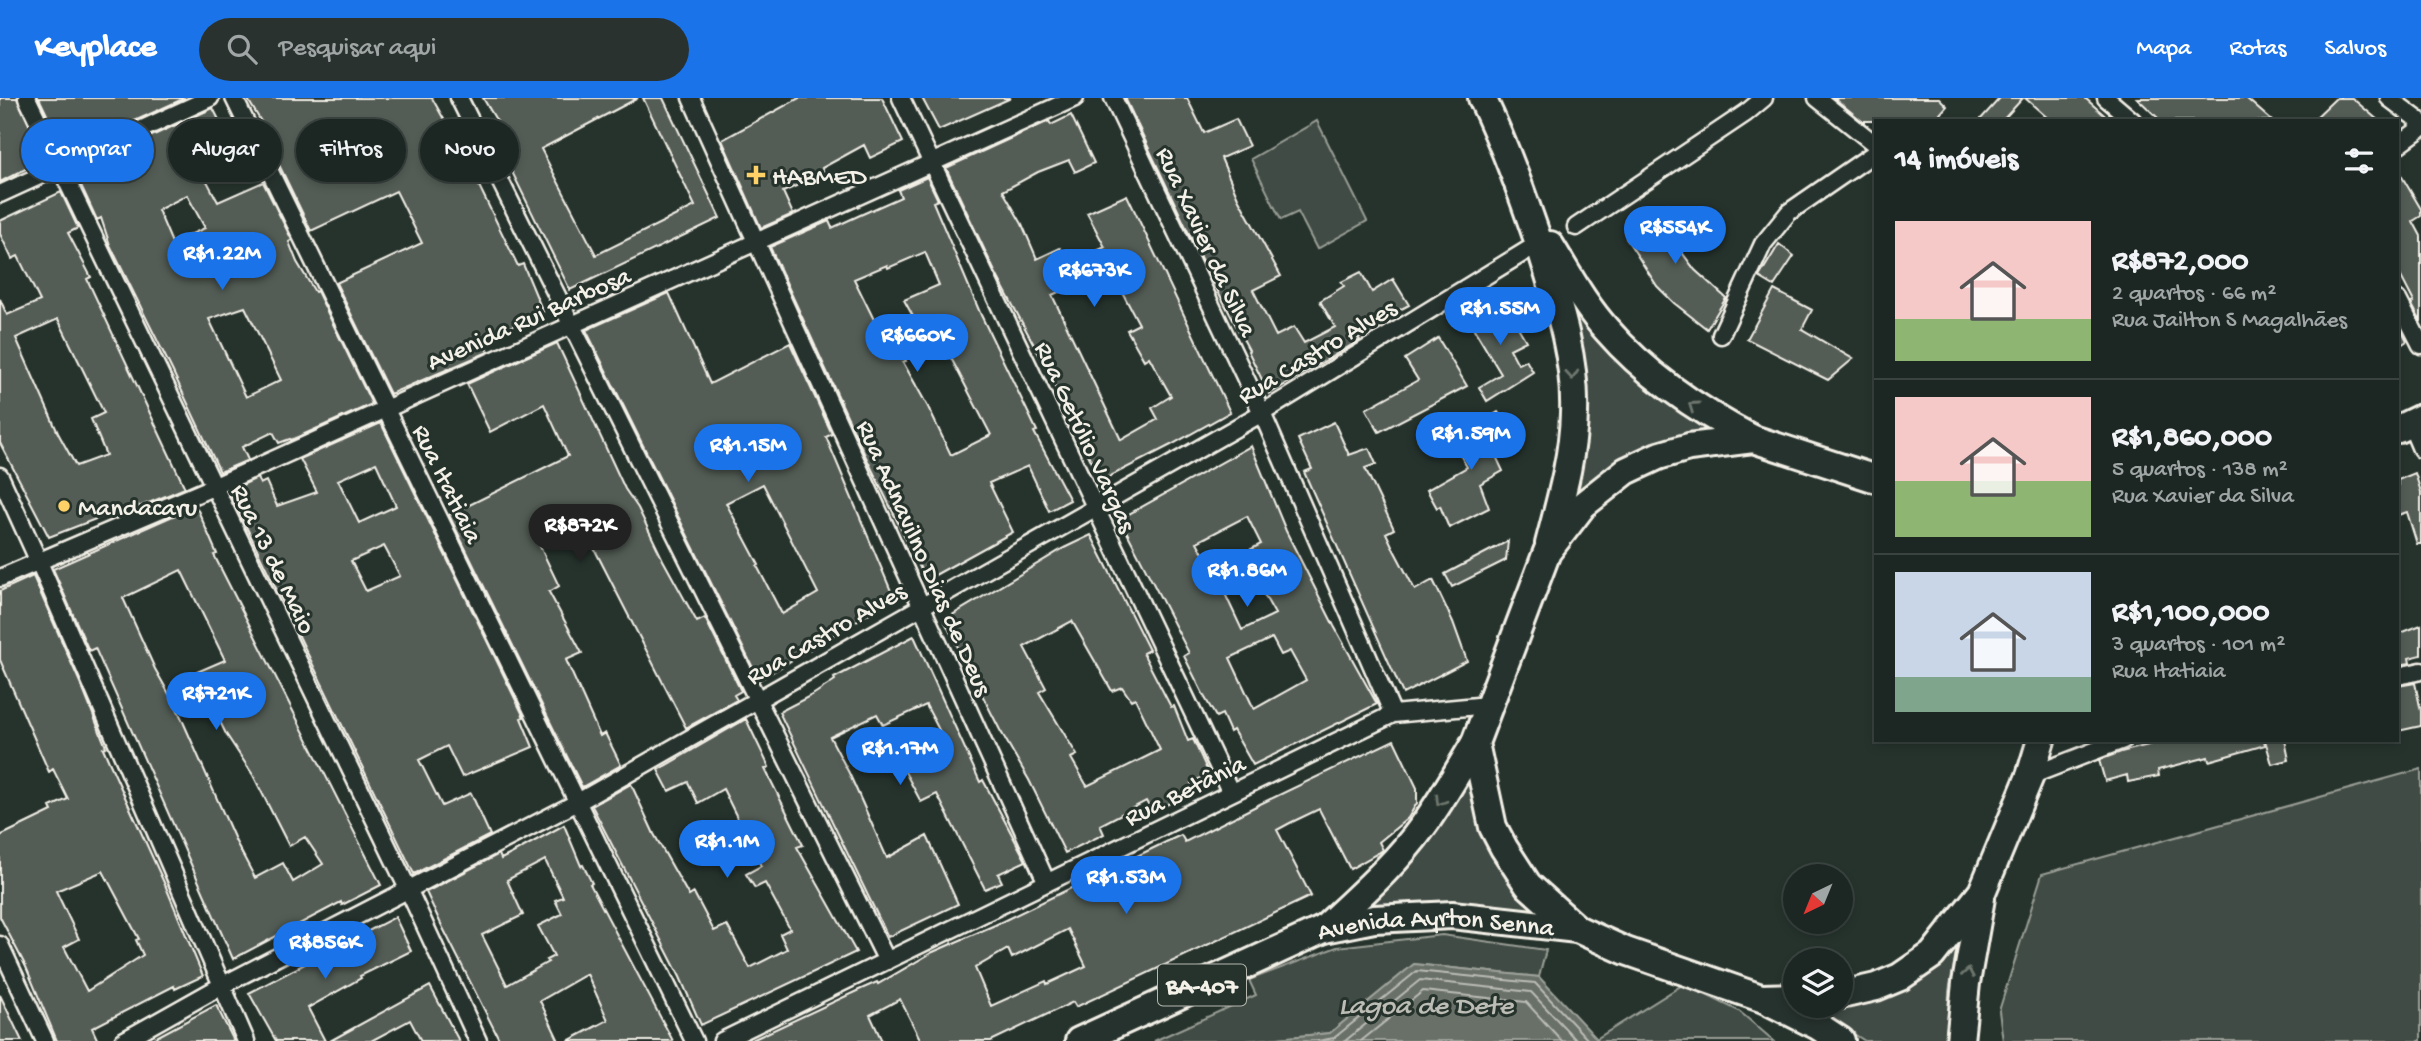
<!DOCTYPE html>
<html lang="pt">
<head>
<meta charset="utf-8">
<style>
  body { margin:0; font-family:"Gochi Hand",sans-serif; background:#29322f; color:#f1f3f6; height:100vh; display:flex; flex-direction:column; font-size:26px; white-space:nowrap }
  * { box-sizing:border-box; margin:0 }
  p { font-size:23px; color:#a0a5a5 }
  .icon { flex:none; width:38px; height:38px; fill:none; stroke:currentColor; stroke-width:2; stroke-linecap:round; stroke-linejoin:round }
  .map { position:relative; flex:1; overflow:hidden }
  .side { position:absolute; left:1874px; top:21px; width:525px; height:623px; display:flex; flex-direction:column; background:#1c2622; border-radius:0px; box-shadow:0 4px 10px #0003,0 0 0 2px #3a4340 }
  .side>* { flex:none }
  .guide { position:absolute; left:21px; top:21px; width:665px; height:63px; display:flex; gap:14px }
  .needle { width:46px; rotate:223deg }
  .buttons { position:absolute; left:1783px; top:766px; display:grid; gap:14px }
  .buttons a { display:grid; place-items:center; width:70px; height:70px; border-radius:50%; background:#1c2622; box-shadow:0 4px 10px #0003,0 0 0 2px #3a4340; font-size:35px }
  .price { position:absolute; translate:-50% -60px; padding:0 16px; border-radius:24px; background:#1a73e8; color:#fff; font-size:23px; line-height:46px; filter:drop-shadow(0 2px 4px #0008) }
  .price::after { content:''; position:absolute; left:50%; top:42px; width:21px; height:16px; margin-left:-10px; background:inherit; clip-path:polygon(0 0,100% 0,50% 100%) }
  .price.selected { background:#222; color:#fff }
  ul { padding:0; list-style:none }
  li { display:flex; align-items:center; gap:21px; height:175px; padding:0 21px }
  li+li { border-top:2px solid #3a4340 }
  li span { display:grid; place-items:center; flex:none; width:196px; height:140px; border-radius:0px; color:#555 }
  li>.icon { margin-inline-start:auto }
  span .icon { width:84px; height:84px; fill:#fffc; stroke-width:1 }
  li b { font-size:30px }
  h2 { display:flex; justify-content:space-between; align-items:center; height:84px; padding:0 21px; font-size:30px }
  .pill { padding:0 24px; border-radius:32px; background:#1c2622; box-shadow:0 4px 10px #0003,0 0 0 2px #3a4340; font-size:24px; line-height:63px }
  .pill.selected { background:#1a73e8; color:#fff }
  header { display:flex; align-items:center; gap:42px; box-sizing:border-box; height:98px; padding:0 35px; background:#1a73e8; color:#fff }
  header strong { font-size:33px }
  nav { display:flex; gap:38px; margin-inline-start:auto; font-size:24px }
  .search { width:490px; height:63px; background:#29322f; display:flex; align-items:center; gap:18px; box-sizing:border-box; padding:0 24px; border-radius:38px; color:#a0a5a5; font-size:26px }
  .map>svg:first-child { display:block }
  .green { fill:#414b45; stroke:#9a9e96; stroke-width:2 }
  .water { fill:#676f68; stroke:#9fa39b; stroke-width:2 }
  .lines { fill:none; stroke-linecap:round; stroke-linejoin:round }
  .shore { stroke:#bcbdb5; stroke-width:2 }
  .building { fill:#525c55; stroke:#f4f1e8; stroke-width:2; fill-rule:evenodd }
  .street-casing { stroke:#f4f1e8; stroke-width:21 }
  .primary-casing { stroke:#f4f1e8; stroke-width:32 }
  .street { stroke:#26332d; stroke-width:16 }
  .primary { stroke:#26332d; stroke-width:26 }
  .oneway { stroke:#6e766e }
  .poi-dot { fill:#ffd166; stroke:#26332d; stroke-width:2.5 }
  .labels { text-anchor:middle; stroke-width:6; stroke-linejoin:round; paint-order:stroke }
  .shield { fill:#26332d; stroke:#b6b8b0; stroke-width:2 }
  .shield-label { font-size:24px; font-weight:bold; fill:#f4f1e8 }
  .poi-label { font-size:26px; fill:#f4f1e8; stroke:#26332d; text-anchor:start }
  .street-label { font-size:26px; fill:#f4f1e8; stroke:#26332d }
  .water-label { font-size:28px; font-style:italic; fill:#bcbdb5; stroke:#26332d }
</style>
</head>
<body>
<header>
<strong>Keyplace</strong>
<div class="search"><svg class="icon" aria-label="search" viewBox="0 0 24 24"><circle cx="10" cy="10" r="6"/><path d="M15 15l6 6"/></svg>Pesquisar aqui</div>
<nav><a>Mapa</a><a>Rotas</a><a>Salvos</a></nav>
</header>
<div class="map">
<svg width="2421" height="943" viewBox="0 0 2421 943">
  <rect width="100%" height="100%" fill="#26332d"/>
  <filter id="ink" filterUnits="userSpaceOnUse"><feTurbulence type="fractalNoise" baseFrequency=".0143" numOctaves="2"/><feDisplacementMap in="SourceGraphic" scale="14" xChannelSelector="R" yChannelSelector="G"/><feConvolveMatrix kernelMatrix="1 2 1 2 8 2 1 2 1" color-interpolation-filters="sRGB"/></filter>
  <g filter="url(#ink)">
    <path class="green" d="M1317 23 1367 123 1317 151 1298 114 1281 122 1251 61Z
      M1567 193 1719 335 1575 400C1591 329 1588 263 1567 193Z
      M2421 671V943H2003L1999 913 2042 776Z
      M1469 678 1544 815C1481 802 1424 801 1361 813Z
      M1442 837 1546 852 1539 879 1414 866 1330 935 1245 943H1154L1256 897 1249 882 1337 849Z
      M1958 843 1949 893 1947 943H1865L1837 925 1809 911 1841 908Z
      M1684 886 1739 913 1774 943H1593Z"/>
    <path class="water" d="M1414 866 1539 879 1597 941 1593 943H1245L1330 935Z"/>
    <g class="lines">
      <path class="shore" d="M1318 943 1334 940 1417 873 1535 885 1589 943
        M1345 943 1420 882 1531 894 1577 943
        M1361 943 1423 893 1526 904 1562 943"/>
    </g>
    <path class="building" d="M0 0H17L45 61 0 84Z
      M39 0H185L69 53 68 50 64 52Z
      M247 0H432L464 57 518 168 523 166 543 214 482 242 488 254 390 296 336 185 422 145 396 93 311 133 268 44 272 42Z
      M483 0H638L541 51 596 157 695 108 643 0H663L720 120 570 192 494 37 502 32Z
      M799 0H882L903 44 870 60 864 47 822 70 824 75 783 94 793 116 761 130 722 42Z
      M922 0H1011L939 32Z
      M1125 0H1187L1204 35 1236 21 1249 48 1221 60 1238 100 1281 178 1253 192 1276 238 1294 229 1304 245 1335 229 1320 203 1344 188 1341 184 1361 174 1372 194 1393 181 1409 207 1386 219 1389 224 1358 240 1360 242 1269 296 1248 253 1249 252 1202 163Z
      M1834 0H1939L1947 8 1934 23H1862Z
      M2000 0H2023L2002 23H1979Z
      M2025 0H2085L2111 23H2051Z
      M2137 0H2246L2272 23H2161Z
      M2336 0H2352L2379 23H2312Z
      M213 10 234 51 199 68 218 104 263 84 292 142 289 144 297 164 315 194 317 193 372 306 291 342 290 341 279 345 273 334 242 349 248 362 220 374 172 272 110 147 101 120 97 122 80 85 82 84 77 72ZM187 97 205 130 172 145 158 112ZM245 209 281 282 246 299 209 221Z
      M1071 17 1094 65 1075 74 1069 62 1038 74 1003 93 1022 126 1037 161 1060 150 1069 166 1105 149 1087 115 1127 97 1230 314 1171 347 1101 383 1041 260 995 174 946 70 1049 23 1051 27ZM1111 173 1139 226 1127 232 1144 262 1149 259 1171 298 1152 310 1158 321 1121 342 1052 197 1099 175 1100 178Z
      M2398 72 2421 111V118L2413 123 2421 138V224L2411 205 2414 204 2398 173Z
      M927 79 938 102 933 104 981 217 1037 333 1034 334 1070 402 1049 413 1028 368 989 385 1013 434 926 482 864 355 770 149 829 123 832 130 858 118 901 99 898 92ZM925 154 939 187 904 202 915 222 882 238 854 181 887 167 888 170ZM938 235 991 337 951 357 928 309 903 264 906 263 900 251Z
      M61 94 78 130 68 135 91 179 87 181 185 390 139 409 137 405 49 439 0 345V201L7 217 40 203 18 158 12 161 0 136V123ZM58 221 104 315 91 321 106 357 76 368 58 335 16 240Z
      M1668 106 1693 135 1678 149 1695 172 1726 200 1707 231 1674 205 1657 188 1626 140Z
      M1779 146 1794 158 1774 188 1759 179Z
      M1774 192 1812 212 1802 231 1853 261 1828 282 1747 241Z
      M669 195 710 286 790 245 832 336 826 339 894 500 759 582 586 232ZM763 386 818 495 782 516 757 468 759 467 726 405Z
      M1502 201 1526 243 1510 251 1518 266 1526 262 1533 274 1487 303 1479 289 1501 276 1468 221Z
      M2398 224 2407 243 2398 249Z
      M1438 240 1467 288 1379 334 1366 311 1418 282 1405 261Z
      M557 245 625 391 638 410 663 462 697 524 705 520 741 593 734 597 737 602 686 630 577 417 536 440 559 488 549 494 582 555 566 562 600 638 605 635 621 667 582 689 449 417 568 358 544 306 490 334 467 286Z
      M1498 314 1508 329 1498 335 1504 349 1494 354 1503 373 1480 386 1489 410 1449 430 1440 408 1437 410 1427 392 1467 369 1452 342Z
      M1334 324 1349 357 1369 350 1376 366 1365 370 1394 431 1386 435 1394 452 1415 492 1433 482 1453 524 1467 563 1403 596 1304 374 1312 371 1298 341Z
      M381 325 524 619 521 620 533 649 462 679 447 648 419 662 442 708 471 695 490 737 414 776 229 393 257 380 260 386 266 383 277 408 317 394 300 361ZM376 365 396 408 359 425 338 382ZM384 448 400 478 366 493 351 463Z
      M1251 348 1286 433 1334 528 1377 606 1253 667 1233 632 1230 634 1222 616 1216 619 1204 598 1184 558 1189 555 1120 421ZM1247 418 1261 446 1212 472 1197 444ZM1250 472 1275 516 1242 532 1220 485ZM1272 540 1281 557 1290 553 1306 582 1254 611 1230 560Z
      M2415 375 2421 394V446H2417L2407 414 2398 417V382Z
      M193 409 197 410 217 456 214 457 381 787 342 807 341 804 233 861 95 550 89 553 53 471ZM181 472 225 562 197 574 209 601 226 636 253 677 289 748 305 739 323 766 293 784 283 765 255 780 236 744 177 610 155 571 123 500Z
      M1091 437 1149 552 1143 555 1171 609 1174 608 1188 643 1193 641 1209 676 1191 685 1195 693 1152 714 1146 703 1100 727 1104 736 1065 755 1029 682 1000 632 944 522 1064 450ZM1072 523 1112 593 1122 589 1131 602 1135 600 1160 652 1087 688 1071 660 1077 657 1039 594 1046 590 1024 549Z
      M1508 443 1506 462 1452 489 1445 476Z
      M33 478 82 589 106 649 103 650 110 666 166 789 203 878 175 891 174 888 92 930 98 943H57L26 869 0 819V738L52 713 50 709 68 701 53 671 49 674 0 562V493ZM103 773 139 841 136 842 143 857 87 893 64 849 79 841 56 793Z
      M2421 527V557L2409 560 2410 565 2398 567V536Z
      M914 538 980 684 983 682 1026 763 998 776 1002 784 985 791 937 696 921 704 904 672 948 649 926 607 883 627 877 616 830 639 849 675 887 760 927 738 958 806 888 839 779 614 814 596 835 582 834 580Z
      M2415 585 2421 613V628L2398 633V588Z
      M746 621 769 669 765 671 803 747 797 749 856 854 701 927 680 879 592 708 631 686 654 736 689 798 694 795 714 833 727 827 750 870 787 851 780 836 790 831 765 785 755 790 746 776 761 768 723 691 698 705 688 684 669 693 658 672Z
      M1394 642 1417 690V705L1408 720 1379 744 1383 752 1350 771 1319 711 1290 725 1277 732 1311 798 1076 909 1073 904 991 943H921L900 901 870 917 882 943H750L859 892 877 884 878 886 933 854 995 827 1168 743 1181 737 1185 744 1260 706ZM1068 831 1086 868 1047 886 1046 883 991 908 975 870 1008 851 1012 860Z
      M2168 642H2264L2265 647 2209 663 2208 659 2158 672 2159 678 2128 684 2127 677 2105 683 2099 662 2121 654Z
      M2265 642H2285L2289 662 2272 666Z
      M564 727 581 768 583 767 592 785 590 786 673 943H568L608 922 587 876 540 903 559 943H500L440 824 426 794 499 756 501 761 511 756ZM545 762 563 799 555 802 562 816 538 828 554 858 546 862 548 864 507 887 482 837 523 817 507 782Z
      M395 819 411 853 360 878 361 880 308 910 325 943H276L249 895Z
      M430 888 459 943H421L410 922 371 943H330Z
      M0 897 22 943H0Z
      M216 907 234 943H149Z"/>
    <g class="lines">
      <defs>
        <path id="street" d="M27 0 409 793 478 943
          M234 0 694 943
          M459 0 887 863
          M691 0 1047 785
          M901 0 1231 695
          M1113 0 1262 315 1393 616
          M1817 0 1876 47
          M2106 0 2133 23
          M2389 0 2421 24
          M2398 47 2421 30
          M0 96 210 0
          M1576 129 1746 15 1764 0
          M2398 202 2421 247
          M1721 237 1763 146 1789 114 1876 54
          M2410 325 2421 351
          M0 378 39 464 246 943
          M0 480 213 389 1075 0
          M2398 578 2421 573
          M2030 678 2123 642
          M0 847 45 943
          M123 943 221 888 578 704 1262 315 1539 145
          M722 943 1393 616 1488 607"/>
        <g id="primary">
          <path d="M1482 0C1506 50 1524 101 1542 154 1558 206 1576 260 1574 315 1573 360 1560 403 1549 446"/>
          <path d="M1550 147C1568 176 1584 207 1607 232 1647 278 1699 313 1753 341"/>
          <path d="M2398 331 2421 320"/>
          <path d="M1324 831C1359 798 1395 767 1423 728 1442 702 1458 673 1475 645"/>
          <path d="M1841 897 1876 889 1900 879 1932 857 1982 794 2030 678 2041 642"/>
          <path d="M1796 899 1761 900 1626 853 1577 831 1528 787 1504 750 1493 729 1475 645 1547 454 1583 407 1626 373 1658 358 1689 349 1753 341 1876 381"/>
          <path d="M1766 902 1818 928 1841 943"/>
          <path id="s1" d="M1079 943 1324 831 1374 821 1452 817 1577 831"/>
          <path d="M1960 943 1966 885 1981 800"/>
        </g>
      </defs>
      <use href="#street" class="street-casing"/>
      <use href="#primary" class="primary-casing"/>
      <use href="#street" class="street"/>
      <use href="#primary" class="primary"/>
    </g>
    <defs><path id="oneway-chevron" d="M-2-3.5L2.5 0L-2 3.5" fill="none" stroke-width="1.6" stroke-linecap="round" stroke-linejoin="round" transform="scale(1.75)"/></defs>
    <g class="oneway">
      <use href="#oneway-chevron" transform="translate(1572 277) rotate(85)"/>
      <use href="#oneway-chevron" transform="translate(1693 308) rotate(-145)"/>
      <use href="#oneway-chevron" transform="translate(1440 703) rotate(122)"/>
      <use href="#oneway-chevron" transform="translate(1968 875) rotate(-80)"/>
    </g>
  </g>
  <g class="poi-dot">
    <path d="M752.5 66.5h7v7h7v7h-7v7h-7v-7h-7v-7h7z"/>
    <circle cx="64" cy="408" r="7"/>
  </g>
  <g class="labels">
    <rect class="shield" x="1158" y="866.5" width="88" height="41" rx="5"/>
    <g class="shield-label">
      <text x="1202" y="895">BA-407</text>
    </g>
    <g class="poi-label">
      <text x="772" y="86">HABMED</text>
      <text x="78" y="417">Mandacaru</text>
    </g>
    <g class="street-label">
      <text transform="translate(1208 143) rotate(65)" y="9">Rua Xavier da Silva</text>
      <text transform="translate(528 219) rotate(-24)" y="9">Avenida Rui Barbosa</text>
      <text transform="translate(1316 252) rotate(-31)" y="9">Rua Castro Alves</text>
      <text transform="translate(1087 338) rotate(65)" y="9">Rua Getúlio Vargas</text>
      <text transform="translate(449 385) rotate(64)" y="9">Rua Itatiaia</text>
      <text transform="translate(926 459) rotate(66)" y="9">Rua Adnavilno Dias de Deus</text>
      <text transform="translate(275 460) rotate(64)" y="9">Rua 13 de Maio</text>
      <text transform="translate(825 534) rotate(-30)" y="9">Rua Castro Alves</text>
      <text transform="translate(1184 691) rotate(-26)" y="9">Rua Betânia</text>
      <text dy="9" stroke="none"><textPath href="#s1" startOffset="382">Avenida Ayrton Senna</textPath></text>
    </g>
    <g class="water-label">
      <text x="1426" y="915">Lagoa de Dete</text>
    </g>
  </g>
</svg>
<div class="buttons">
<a><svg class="needle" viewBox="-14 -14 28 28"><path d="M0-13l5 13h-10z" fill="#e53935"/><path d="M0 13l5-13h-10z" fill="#a0a5a5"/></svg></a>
<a><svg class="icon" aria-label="layers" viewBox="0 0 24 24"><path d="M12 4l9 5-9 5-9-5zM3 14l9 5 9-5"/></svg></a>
</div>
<b class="price" style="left:1675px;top:168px">R$554K</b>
<b class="price" style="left:222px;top:194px">R$1.22M</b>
<b class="price" style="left:1094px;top:211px">R$673K</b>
<b class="price" style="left:1500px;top:249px">R$1.55M</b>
<b class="price" style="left:917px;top:276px">R$660K</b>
<b class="price" style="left:1471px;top:374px">R$1.59M</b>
<b class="price" style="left:748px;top:386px">R$1.15M</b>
<b class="price selected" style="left:580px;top:466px">R$872K</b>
<b class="price" style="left:1247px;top:511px">R$1.86M</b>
<b class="price" style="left:216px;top:634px">R$721K</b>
<b class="price" style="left:900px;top:689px">R$1.17M</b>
<b class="price" style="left:727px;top:782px">R$1.1M</b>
<b class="price" style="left:1126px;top:818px">R$1.53M</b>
<b class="price" style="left:325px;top:883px">R$856K</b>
<div class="guide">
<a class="pill selected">Comprar</a>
<a class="pill">Alugar</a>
<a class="pill">Filtros</a>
<a class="pill">Novo</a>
</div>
<section class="side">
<h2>14 imóveis<svg class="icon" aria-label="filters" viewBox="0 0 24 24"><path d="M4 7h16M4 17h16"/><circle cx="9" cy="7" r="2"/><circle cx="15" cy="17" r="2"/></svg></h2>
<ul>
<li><span style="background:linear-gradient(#f6c9c9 70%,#8fb573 0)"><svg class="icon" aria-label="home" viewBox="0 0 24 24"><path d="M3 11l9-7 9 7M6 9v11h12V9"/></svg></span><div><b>R$872,000</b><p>2 quartos · 66 m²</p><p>Rua Jailton S Magalhães</p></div></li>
<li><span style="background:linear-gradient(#f6c9c9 60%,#8fb573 0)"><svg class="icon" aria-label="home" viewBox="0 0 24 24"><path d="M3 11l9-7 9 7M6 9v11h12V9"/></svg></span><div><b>R$1,860,000</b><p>5 quartos · 138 m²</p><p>Rua Xavier da Silva</p></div></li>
<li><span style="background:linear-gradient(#c9d6e8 75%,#7fa58c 0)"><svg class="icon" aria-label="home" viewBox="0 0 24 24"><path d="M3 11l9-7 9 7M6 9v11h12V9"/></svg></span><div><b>R$1,100,000</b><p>3 quartos · 101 m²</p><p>Rua Itatiaia</p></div></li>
</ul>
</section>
</div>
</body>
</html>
